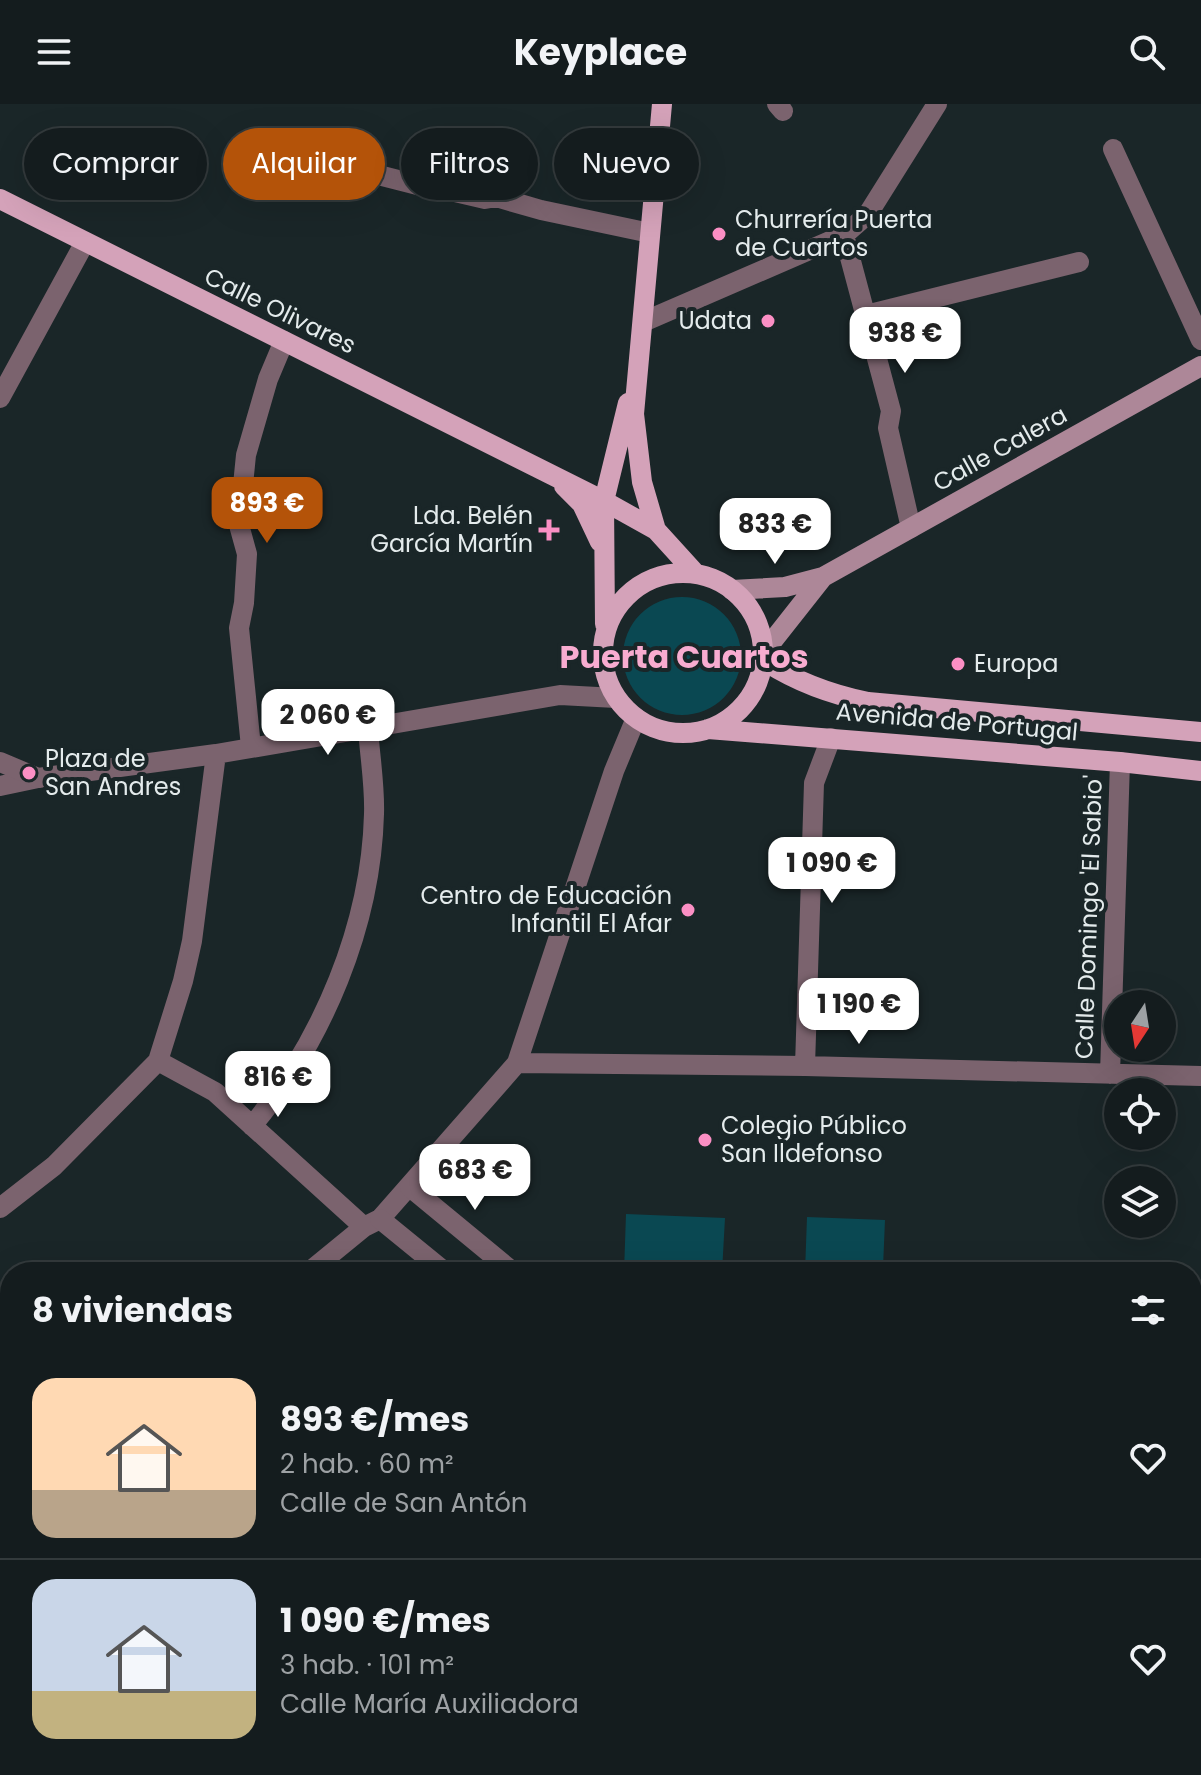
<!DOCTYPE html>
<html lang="es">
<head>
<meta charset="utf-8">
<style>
  body { margin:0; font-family:Poppins,sans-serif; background:#21292b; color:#f1f3f6; height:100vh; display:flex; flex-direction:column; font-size:30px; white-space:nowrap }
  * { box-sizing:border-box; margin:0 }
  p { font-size:26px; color:#9da1a4 }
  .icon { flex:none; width:44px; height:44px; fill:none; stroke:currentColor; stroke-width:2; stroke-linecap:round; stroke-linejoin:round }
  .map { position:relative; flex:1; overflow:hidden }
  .drawer { position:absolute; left:0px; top:1158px; width:1202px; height:514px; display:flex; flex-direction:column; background:#141c1e; border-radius:32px 32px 0 0; box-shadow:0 8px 32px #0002,0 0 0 2px #333a3c }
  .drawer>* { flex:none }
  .top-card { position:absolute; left:24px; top:24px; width:800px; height:72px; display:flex; gap:16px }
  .needle { width:52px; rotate:192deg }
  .buttons { position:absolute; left:1104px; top:886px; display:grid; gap:16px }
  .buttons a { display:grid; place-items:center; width:72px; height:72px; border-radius:50%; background:#141c1e; box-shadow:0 8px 32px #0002,0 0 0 2px #333a3c; font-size:40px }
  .price { position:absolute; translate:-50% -68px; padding:0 18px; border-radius:16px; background:#fff; color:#222; font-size:26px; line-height:52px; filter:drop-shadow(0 2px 4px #0008) }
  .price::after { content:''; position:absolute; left:50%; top:48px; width:24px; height:18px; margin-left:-12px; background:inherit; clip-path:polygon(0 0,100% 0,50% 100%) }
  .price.on { background:#b45309; color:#fff }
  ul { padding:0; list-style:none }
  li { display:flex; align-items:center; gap:24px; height:200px; padding:0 32px }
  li+li { border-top:2px solid #333a3c }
  li span { display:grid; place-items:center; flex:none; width:224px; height:160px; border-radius:24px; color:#555 }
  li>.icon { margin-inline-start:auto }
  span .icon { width:96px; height:96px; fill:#fffc; stroke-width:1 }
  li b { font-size:34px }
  h2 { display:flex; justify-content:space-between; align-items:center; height:96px; padding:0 32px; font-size:34px }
  .tag { padding:0 28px; border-radius:36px; background:#141c1e; box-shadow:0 8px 32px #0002,0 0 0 2px #333a3c; font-size:28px; line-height:72px }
  .tag.on { background:#b45309; color:#fff }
  header { display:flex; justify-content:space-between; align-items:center; height:104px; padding:0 32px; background:#141c1e; font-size:36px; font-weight:700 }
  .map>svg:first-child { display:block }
  .green { fill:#0a4852 }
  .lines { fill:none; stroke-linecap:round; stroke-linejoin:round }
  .pedestrian { stroke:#7b636e; stroke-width:20 }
  .minor { stroke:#7b636e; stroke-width:20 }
  .tertiary { stroke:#7b636e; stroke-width:20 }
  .secondary { stroke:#ad8798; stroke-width:20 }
  .primary { stroke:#d4a2b9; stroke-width:20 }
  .poi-dot { fill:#fb8fc4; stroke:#1a2628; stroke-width:3 }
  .labels { text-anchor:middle; stroke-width:8; stroke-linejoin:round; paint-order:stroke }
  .poi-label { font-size:24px; fill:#e4ebec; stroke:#1a2628; text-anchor:start }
  .street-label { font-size:24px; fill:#e4ebec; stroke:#1a2628 }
  .district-label { font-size:32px; font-weight:bold; fill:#f8acd0; stroke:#1a2628 }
</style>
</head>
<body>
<header><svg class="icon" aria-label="menu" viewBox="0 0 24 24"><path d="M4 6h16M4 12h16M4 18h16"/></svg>Keyplace<svg class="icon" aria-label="search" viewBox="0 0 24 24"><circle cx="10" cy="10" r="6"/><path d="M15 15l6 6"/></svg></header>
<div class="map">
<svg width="1201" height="1671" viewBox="0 0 1201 1671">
  <rect width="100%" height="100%" fill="#1a2628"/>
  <path class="green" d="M623 552a59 59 0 1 1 118 0a59 59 0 1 1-118 0Z
    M626 1110 725 1114 722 1168H624Z
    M807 1113 885 1116 883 1164 919 1168H805Z
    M1201 1495V1671H1170L1172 1662H1192V1546Z"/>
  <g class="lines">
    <path class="pedestrian" d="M0 682 38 674
      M709 1671 734 1662"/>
    <path class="minor" d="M777 0 783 7
      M1113 45 1201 236
      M347 63 445 88H455L485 95 496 93 541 106 650 129
      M844 131 891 307 888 324 911 424
      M866 211 1079 158
      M643 218 844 131 868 110 937 0
      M0 294 85 138
      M251 643 239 524 244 499 247 450 239 421 246 351 268 275 284 237
      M0 658 38 674 216 650 560 591 616 594
      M158 957 215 988 364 1123
      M517 959 805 962 1201 972
      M805 962 814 679 831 634
      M1110 970 1120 658
      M252 1022C323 936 371 822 374 710 375 682 370 653 368 625
      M0 1104 54 1062 158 957 183 877 192 837 216 650
      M309 1168 364 1123 380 1115 517 959 614 667 636 614
      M0 1333 10 1340
      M0 1508 10 1491
      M214 1662 217 1671
      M668 1662 674 1671
      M238 1671 263 1662"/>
    <path class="tertiary" d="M410 1083 513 1168
      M380 1115 445 1168
      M1051 1662 1062 1671
      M1107 1662 1118 1671"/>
    <path class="secondary" d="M732 486 785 483 823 473 1201 262
      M763 549 823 473"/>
    <path class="primary" d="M0 95 604 397 656 426 696 470
      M564 382 582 400 600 438
      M656 426 642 378 634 310 662 0
      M603 549a80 80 0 1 1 160 0a80 80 0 1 1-160 0Z
      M605 520 604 397 628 299
      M763 556C796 578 829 590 868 598L1201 628
      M708 625 1120 658 1201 667"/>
  </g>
  <g class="poi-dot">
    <circle cx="719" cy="130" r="8"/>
    <circle cx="768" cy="217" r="8"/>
    <path d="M545 414h8v8h8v8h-8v8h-8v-8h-8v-8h8z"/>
    <circle cx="958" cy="560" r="8"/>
    <circle cx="29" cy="669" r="8"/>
    <circle cx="688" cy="806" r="8"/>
    <circle cx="705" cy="1036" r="8"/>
  </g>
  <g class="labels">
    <g class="poi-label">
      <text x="735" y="124">Churrería Puerta<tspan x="735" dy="28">de Cuartos</tspan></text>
      <text x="752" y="225" text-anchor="end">Udata</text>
      <text x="533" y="420" text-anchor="end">Lda. Belén<tspan x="533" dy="28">García Martín</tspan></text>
      <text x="974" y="568">Europa</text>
      <text x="45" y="663">Plaza de<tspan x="45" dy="28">San Andres</tspan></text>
      <text x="672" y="800" text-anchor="end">Centro de Educación<tspan x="672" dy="28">Infantil El Afar</tspan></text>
      <text x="721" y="1030">Colegio Público<tspan x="721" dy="28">San Ildefonso</tspan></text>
    </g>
    <g class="street-label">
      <text transform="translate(280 207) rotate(26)" y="8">Calle Olivares</text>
      <text transform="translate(1000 345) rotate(-29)" y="8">Calle Calera</text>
      <text transform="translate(957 618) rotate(5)" y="8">Avenida de Portugal</text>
      <text transform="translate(1089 813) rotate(-88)" y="8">Calle Domingo 'El Sabio'</text>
    </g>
    <g class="district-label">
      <text x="684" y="564">Puerta Cuartos</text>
    </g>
  </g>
</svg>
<div class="buttons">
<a><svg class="needle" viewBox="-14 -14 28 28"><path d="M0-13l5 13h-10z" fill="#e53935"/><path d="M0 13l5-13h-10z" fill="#9da1a4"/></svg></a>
<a><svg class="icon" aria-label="locate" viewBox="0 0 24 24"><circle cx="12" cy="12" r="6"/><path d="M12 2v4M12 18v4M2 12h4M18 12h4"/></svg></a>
<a><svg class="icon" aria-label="layers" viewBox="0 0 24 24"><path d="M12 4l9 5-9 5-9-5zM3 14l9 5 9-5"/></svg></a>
</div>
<b class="price" style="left:905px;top:271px">938 €</b>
<b class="price on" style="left:267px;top:441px">893 €</b>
<b class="price" style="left:775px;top:462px">833 €</b>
<b class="price" style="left:328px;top:653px">2 060 €</b>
<b class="price" style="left:832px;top:801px">1 090 €</b>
<b class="price" style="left:859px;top:942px">1 190 €</b>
<b class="price" style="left:278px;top:1015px">816 €</b>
<b class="price" style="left:475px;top:1108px">683 €</b>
<div class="top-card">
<a class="tag">Comprar</a>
<a class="tag on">Alquilar</a>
<a class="tag">Filtros</a>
<a class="tag">Nuevo</a>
</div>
<section class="drawer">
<h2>8 viviendas<svg class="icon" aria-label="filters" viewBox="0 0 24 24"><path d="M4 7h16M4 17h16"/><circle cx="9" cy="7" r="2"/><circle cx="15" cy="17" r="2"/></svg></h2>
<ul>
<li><span style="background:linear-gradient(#ffd9b3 70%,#b9a48a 0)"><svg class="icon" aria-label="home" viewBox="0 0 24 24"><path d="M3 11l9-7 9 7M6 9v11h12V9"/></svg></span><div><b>893 €/mes</b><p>2 hab. · 60 m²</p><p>Calle de San Antón</p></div><svg class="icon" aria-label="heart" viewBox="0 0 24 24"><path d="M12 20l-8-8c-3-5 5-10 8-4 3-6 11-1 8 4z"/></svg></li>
<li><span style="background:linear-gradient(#c9d6e8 70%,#c2b280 0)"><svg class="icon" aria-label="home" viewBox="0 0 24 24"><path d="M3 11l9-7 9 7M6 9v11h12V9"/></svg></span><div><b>1 090 €/mes</b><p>3 hab. · 101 m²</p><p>Calle María Auxiliadora</p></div><svg class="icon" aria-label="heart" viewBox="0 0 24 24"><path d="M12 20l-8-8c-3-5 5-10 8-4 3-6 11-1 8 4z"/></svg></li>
</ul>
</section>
</div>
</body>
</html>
